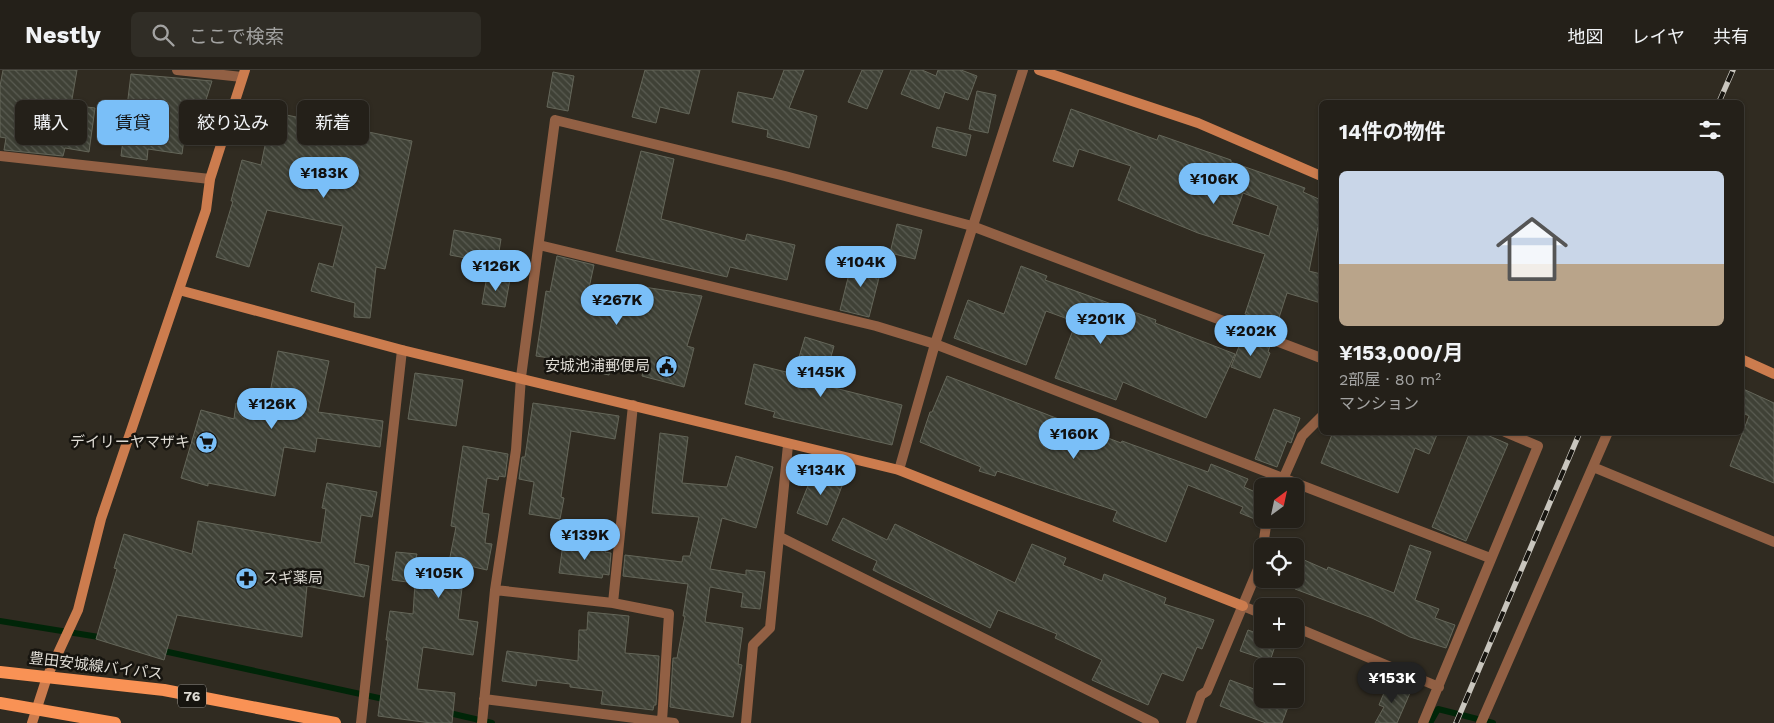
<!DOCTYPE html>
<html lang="ja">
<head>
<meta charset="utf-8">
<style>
  body { margin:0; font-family:"Work Sans","Noto Sans JP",sans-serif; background:#302d26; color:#f1f3f6; height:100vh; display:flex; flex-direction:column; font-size:19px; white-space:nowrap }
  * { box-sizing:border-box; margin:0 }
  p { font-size:16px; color:#a3a3a2 }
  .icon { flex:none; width:28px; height:28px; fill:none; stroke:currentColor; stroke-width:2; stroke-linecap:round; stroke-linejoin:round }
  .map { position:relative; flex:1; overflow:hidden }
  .side { position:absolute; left:1319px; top:30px; width:425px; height:335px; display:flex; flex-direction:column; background:#242019; border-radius:8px; box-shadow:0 1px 4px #0004,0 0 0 1px #413e38 }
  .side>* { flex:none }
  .banner { position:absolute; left:15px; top:30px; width:475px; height:45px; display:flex; gap:10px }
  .needle { width:32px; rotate:33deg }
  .tools { position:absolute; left:1254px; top:408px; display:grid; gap:10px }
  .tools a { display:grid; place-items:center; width:50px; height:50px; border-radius:8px; background:#242019; box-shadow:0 1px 4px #0004,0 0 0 1px #413e38; font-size:25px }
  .price { position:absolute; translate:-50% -42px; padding:0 11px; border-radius:18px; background:#7abff8; color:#111; font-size:16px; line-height:32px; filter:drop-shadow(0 1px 2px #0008) }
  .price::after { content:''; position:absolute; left:50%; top:30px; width:15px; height:11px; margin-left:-8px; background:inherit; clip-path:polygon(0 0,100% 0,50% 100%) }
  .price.active { background:#222; color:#fff }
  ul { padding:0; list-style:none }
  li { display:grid; align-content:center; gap:10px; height:265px; padding:0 20px }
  li span { display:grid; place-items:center; height:155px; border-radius:8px; color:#555 }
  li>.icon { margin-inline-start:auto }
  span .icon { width:90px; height:90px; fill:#fffc; stroke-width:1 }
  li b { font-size:21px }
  h2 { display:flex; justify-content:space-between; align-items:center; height:60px; padding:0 20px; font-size:21px }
  .tag { padding:0 18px; border-radius:8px; background:#242019; box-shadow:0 1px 4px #0004,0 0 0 1px #413e38; font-size:18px; line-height:45px }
  .tag.active { background:#7abff8; color:#111 }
  header { display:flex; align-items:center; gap:30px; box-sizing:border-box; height:70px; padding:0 25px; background:#242019; border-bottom:1px solid #413e38 }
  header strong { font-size:24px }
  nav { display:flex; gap:28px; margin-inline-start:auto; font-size:18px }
  .search { width:350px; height:45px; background:#302d26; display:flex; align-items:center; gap:12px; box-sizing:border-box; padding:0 18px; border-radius:8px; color:#a3a3a2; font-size:19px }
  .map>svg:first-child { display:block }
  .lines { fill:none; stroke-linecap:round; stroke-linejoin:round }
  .stream { stroke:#002508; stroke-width:6 }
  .building { fill:url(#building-back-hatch); stroke:#646659; fill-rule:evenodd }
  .street { stroke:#926044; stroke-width:10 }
  .secondary { stroke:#cc7c4e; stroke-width:10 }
  .primary { stroke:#f99255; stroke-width:12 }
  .rail-casing { stroke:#c9c6be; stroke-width:5.5 }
  .rail { stroke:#16140f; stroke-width:4; stroke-dasharray:11; stroke-linecap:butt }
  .labels { text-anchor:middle; stroke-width:5; stroke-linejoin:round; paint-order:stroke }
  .shield { fill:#16140f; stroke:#a29f99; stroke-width:1 }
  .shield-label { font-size:14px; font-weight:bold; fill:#dedbd4 }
  .poi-label { font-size:15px; fill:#dedbd4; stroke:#16140f; text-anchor:end }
  .street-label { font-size:15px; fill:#dedbd4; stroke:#16140f }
</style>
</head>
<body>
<header>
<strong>Nestly</strong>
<div class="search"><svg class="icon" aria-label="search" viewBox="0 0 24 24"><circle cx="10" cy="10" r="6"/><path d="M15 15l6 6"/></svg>ここで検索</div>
<nav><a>地図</a><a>レイヤ</a><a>共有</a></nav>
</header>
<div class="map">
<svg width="1774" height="653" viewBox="0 0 1774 653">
  <defs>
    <pattern id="building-back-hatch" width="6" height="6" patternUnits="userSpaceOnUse" patternTransform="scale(1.25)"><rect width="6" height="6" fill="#3f4136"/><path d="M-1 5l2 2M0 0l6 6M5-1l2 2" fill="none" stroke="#5a5c52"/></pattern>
  </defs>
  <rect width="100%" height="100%" fill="#302b21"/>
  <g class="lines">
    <path class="stream" d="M0 551 105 568
      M159 580 388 630
      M445 642 492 653
      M1430 653 1438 639 1493 653"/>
  </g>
  <path class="building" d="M3 0H77L71 35 95 38 89 82 65 78 63 86 4 80 6 68 0 67V16Z
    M645 0H700L689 44 660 37 656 53 632 47Z
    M784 0H804L789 38 817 46 809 78 767 67 768 60 732 52 738 22 773 29Z
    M862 0H883L867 39 848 32Z
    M911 0H922L936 6 938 0H961L977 6 968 30 945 22 939 39 901 24Z
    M553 2 574 6 568 41 547 37Z
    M131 4 212 11 197 58 186 54 182 84 148 79 147 90 121 86Z
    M977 21 996 25 988 63 969 59Z
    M1071 39 1157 70 1159 65 1231 90V92L1305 118 1303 122 1321 130V158L1318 157 1309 201 1321 204V233L1287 223 1274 263 1248 253 1251 246 1245 244 1265 184 1198 163 1118 130 1131 96 1079 79 1073 97 1053 91ZM1243 123 1278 136 1269 166 1232 154Z
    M272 42 412 71 385 199 376 197 370 248 354 247 355 233 311 221 319 193 333 197 343 156 267 140 249 197 216 187 233 131H231L242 90 261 95Z
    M937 57 971 65 966 86 932 77Z
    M641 81 674 89 661 149 745 171 747 164 795 175 787 210 730 197 727 207 616 181Z
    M897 154 922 160 915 189 890 183Z
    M454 160 501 169 497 194 450 185Z
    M557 186 594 195 587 227 627 236 631 215 702 226 687 276 694 278 684 317 642 306 645 292 613 287 609 305 590 301 592 294 536 286 546 221 550 222Z
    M853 188 882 196 869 247 840 240Z
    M1021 196 1047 206 1045 210 1156 250 1155 253 1235 284 1206 348 1123 312 1116 330 1055 308 1076 252 1046 241 1026 295 954 268 968 230 1004 244Z
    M487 206 510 209 505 237 482 234Z
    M1243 266 1270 276 1268 282 1270 283 1260 308 1231 297Z
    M805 267 834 276 823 315 902 335 892 375 773 347 775 342 745 334 754 294 794 304Z
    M278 281 329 291 318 342 383 351 380 377 317 368 315 382 284 377 275 426 208 413V416L181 408 201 340 234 349 236 333 267 338Z
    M415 303 463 310 456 356 408 349Z
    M947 306 1121 373 1122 371 1208 402 1211 394 1248 409 1244 417 1262 425V437L1257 450 1240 443 1243 437 1188 415 1166 472 1113 451 1117 441 997 401 995 406 979 401 981 397 920 372 930 342H932Z
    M1741 318 1774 333V413L1730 396 1749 346 1741 342Z
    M533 333 619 346 615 369 571 361 561 427 564 428 560 449 529 444 534 412 519 409 522 387H525Z
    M1274 339 1300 348 1291 373 1287 371 1277 397 1255 389Z
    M1333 362H1438L1429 384 1415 378 1398 423 1321 393Z
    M1470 362H1480L1508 374 1466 471 1432 457Z
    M660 363 688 367 682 413 727 417 736 386 773 397 756 458 722 448 710 499 746 505V500L765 502 760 539 741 537 743 523 710 517 705 552 743 558 738 594 742 595 733 647 670 637 673 588H677L685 546H683L688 514 623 506 625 485 682 492 683 486H690L699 447 652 443Z
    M463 376 508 384 505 407 499 406 498 410 487 408 482 443 489 444 485 473 492 474 487 500 465 495 458 549 478 552 473 585 423 577 417 619 455 623 452 653H431L378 646 388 570H386L390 541 413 544 415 513 392 510 396 482 417 484 416 488 449 492 456 457 451 456Z
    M816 396 845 408 827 455 797 443Z
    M327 413 377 422 372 447 361 445 354 493 369 496 364 527 307 516 302 567 177 545 164 590 96 569 117 499 114 498 124 464 192 484 198 451 321 473 326 439 322 438Z
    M843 448 887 470 895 454 1015 513 1032 474 1066 488 1063 495 1102 511 1104 504 1166 528 1164 534 1214 550 1202 579 1197 577 1183 611 1162 603 1148 635 1092 610 1102 590 1055 568 1057 564 998 540 990 558 873 500 877 491 832 470Z
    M563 474 606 479 605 482 611 483 609 505 603 504 602 508 559 503Z
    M1410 475 1431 482 1415 530 1439 539 1435 548 1455 555 1446 578 1410 567 1372 548 1295 519V486L1327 500 1328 497 1394 523Z
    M588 542 629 546 625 583 659 586 656 635H654L653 640 601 634 603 621 570 617V614L537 610 536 616 502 611 507 581 578 591 579 560H587Z
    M1248 560 1262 565V569L1277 570 1270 591 1240 581Z
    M1230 610 1262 622V629H1291L1282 653H1266L1220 636Z
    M1388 613 1410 623 1397 653H1375L1384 637 1379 635Z"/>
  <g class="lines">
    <path class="street" d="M177 0 242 7
      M0 86 210 109
      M539 175 876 256 935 274 1490 488
      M1593 397 1774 472
      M899 400 935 274 1023 0
      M1280 416 1302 366 1321 347
      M780 467 1154 653
      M1263 476 1267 449
      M495 520 613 533 633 335
      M613 533 669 544 662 651
      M1243 536 1262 544
      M1295 557 1439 617
      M484 629 674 653
      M361 653 402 280
      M482 653 495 520 516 380 521 307 555 50 785 106 972 156 1321 288
      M746 653 753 575 770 558 788 375
      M1191 653 1201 625 1207 621 1261 492 1262 478
      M1423 653 1538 376 1505 362
      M1481 653 1608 362"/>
    <path class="secondary" d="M1039 0 1198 53 1321 106
      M179 220 402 280 899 400 1243 536
      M1741 289 1774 304
      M32 653 47 607 78 540 101 449 206 140 210 109 245 0"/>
    <path class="primary" d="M0 602 164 620 335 653
      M0 633 115 653"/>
    <defs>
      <path id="rail" d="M1719 32 1733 0
        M1456 653 1580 362"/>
    </defs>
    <use href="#rail" class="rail-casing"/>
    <use href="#rail" class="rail"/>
  </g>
  <defs>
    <symbol id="civic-disc" viewBox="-11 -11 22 22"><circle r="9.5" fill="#7abff8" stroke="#16140f"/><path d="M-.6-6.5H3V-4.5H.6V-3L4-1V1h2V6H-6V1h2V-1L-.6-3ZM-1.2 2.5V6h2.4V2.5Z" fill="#111"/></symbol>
    <symbol id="supermarket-disc" viewBox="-11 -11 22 22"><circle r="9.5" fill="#7abff8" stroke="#16140f"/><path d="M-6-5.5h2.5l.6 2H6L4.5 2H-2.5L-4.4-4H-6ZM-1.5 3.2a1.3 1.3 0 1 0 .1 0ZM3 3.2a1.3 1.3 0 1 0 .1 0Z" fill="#111"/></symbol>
    <symbol id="pharmacy-disc" viewBox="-11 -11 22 22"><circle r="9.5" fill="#7abff8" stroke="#16140f"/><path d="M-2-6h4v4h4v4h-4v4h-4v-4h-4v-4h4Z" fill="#111"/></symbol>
  </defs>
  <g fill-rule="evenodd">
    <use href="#civic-disc" x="654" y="284" width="25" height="25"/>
    <use href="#supermarket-disc" x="194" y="360" width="25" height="25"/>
    <use href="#pharmacy-disc" x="234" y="496" width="25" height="25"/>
  </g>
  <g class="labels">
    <rect class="shield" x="178" y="614.5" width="28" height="23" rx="4"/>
    <g class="shield-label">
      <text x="192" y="631">76</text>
    </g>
    <g class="poi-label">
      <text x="650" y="301">安城池浦郵便局</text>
      <text x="190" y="377">デイリーヤマザキ</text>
      <text x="263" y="513" text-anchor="start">スギ薬局</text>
    </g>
    <g class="street-label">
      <text transform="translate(96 596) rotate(7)" y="5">豊田安城線バイパス</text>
    </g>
  </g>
</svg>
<div class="tools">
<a><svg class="needle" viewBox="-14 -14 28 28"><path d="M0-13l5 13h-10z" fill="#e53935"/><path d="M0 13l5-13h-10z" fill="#a3a3a2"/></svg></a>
<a><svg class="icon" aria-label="locate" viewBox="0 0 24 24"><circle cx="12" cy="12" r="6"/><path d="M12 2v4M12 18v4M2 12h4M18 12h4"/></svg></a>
<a>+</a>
<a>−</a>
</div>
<b class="price" style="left:324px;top:129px">¥183K</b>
<b class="price" style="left:1214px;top:135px">¥106K</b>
<b class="price" style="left:861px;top:218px">¥104K</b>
<b class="price" style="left:496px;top:222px">¥126K</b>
<b class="price" style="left:617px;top:256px">¥267K</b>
<b class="price" style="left:1101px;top:275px">¥201K</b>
<b class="price" style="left:1251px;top:287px">¥202K</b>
<b class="price" style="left:821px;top:328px">¥145K</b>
<b class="price" style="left:272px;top:360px">¥126K</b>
<b class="price" style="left:1074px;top:390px">¥160K</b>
<b class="price" style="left:821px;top:426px">¥134K</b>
<b class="price" style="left:585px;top:491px">¥139K</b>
<b class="price" style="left:439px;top:529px">¥105K</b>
<b class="price active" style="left:1392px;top:634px">¥153K</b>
<div class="banner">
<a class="tag">購入</a>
<a class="tag active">賃貸</a>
<a class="tag">絞り込み</a>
<a class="tag">新着</a>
</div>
<section class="side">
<h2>14件の物件<svg class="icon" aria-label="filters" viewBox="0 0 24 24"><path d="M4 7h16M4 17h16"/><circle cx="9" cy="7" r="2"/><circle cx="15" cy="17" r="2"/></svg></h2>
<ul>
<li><span style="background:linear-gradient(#c9d6e8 60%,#b9a48a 0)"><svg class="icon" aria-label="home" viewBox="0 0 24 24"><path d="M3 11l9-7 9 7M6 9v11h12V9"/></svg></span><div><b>¥153,000/月</b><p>2部屋 · 80 m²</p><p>マンション</p></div></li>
</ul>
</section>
</div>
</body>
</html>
